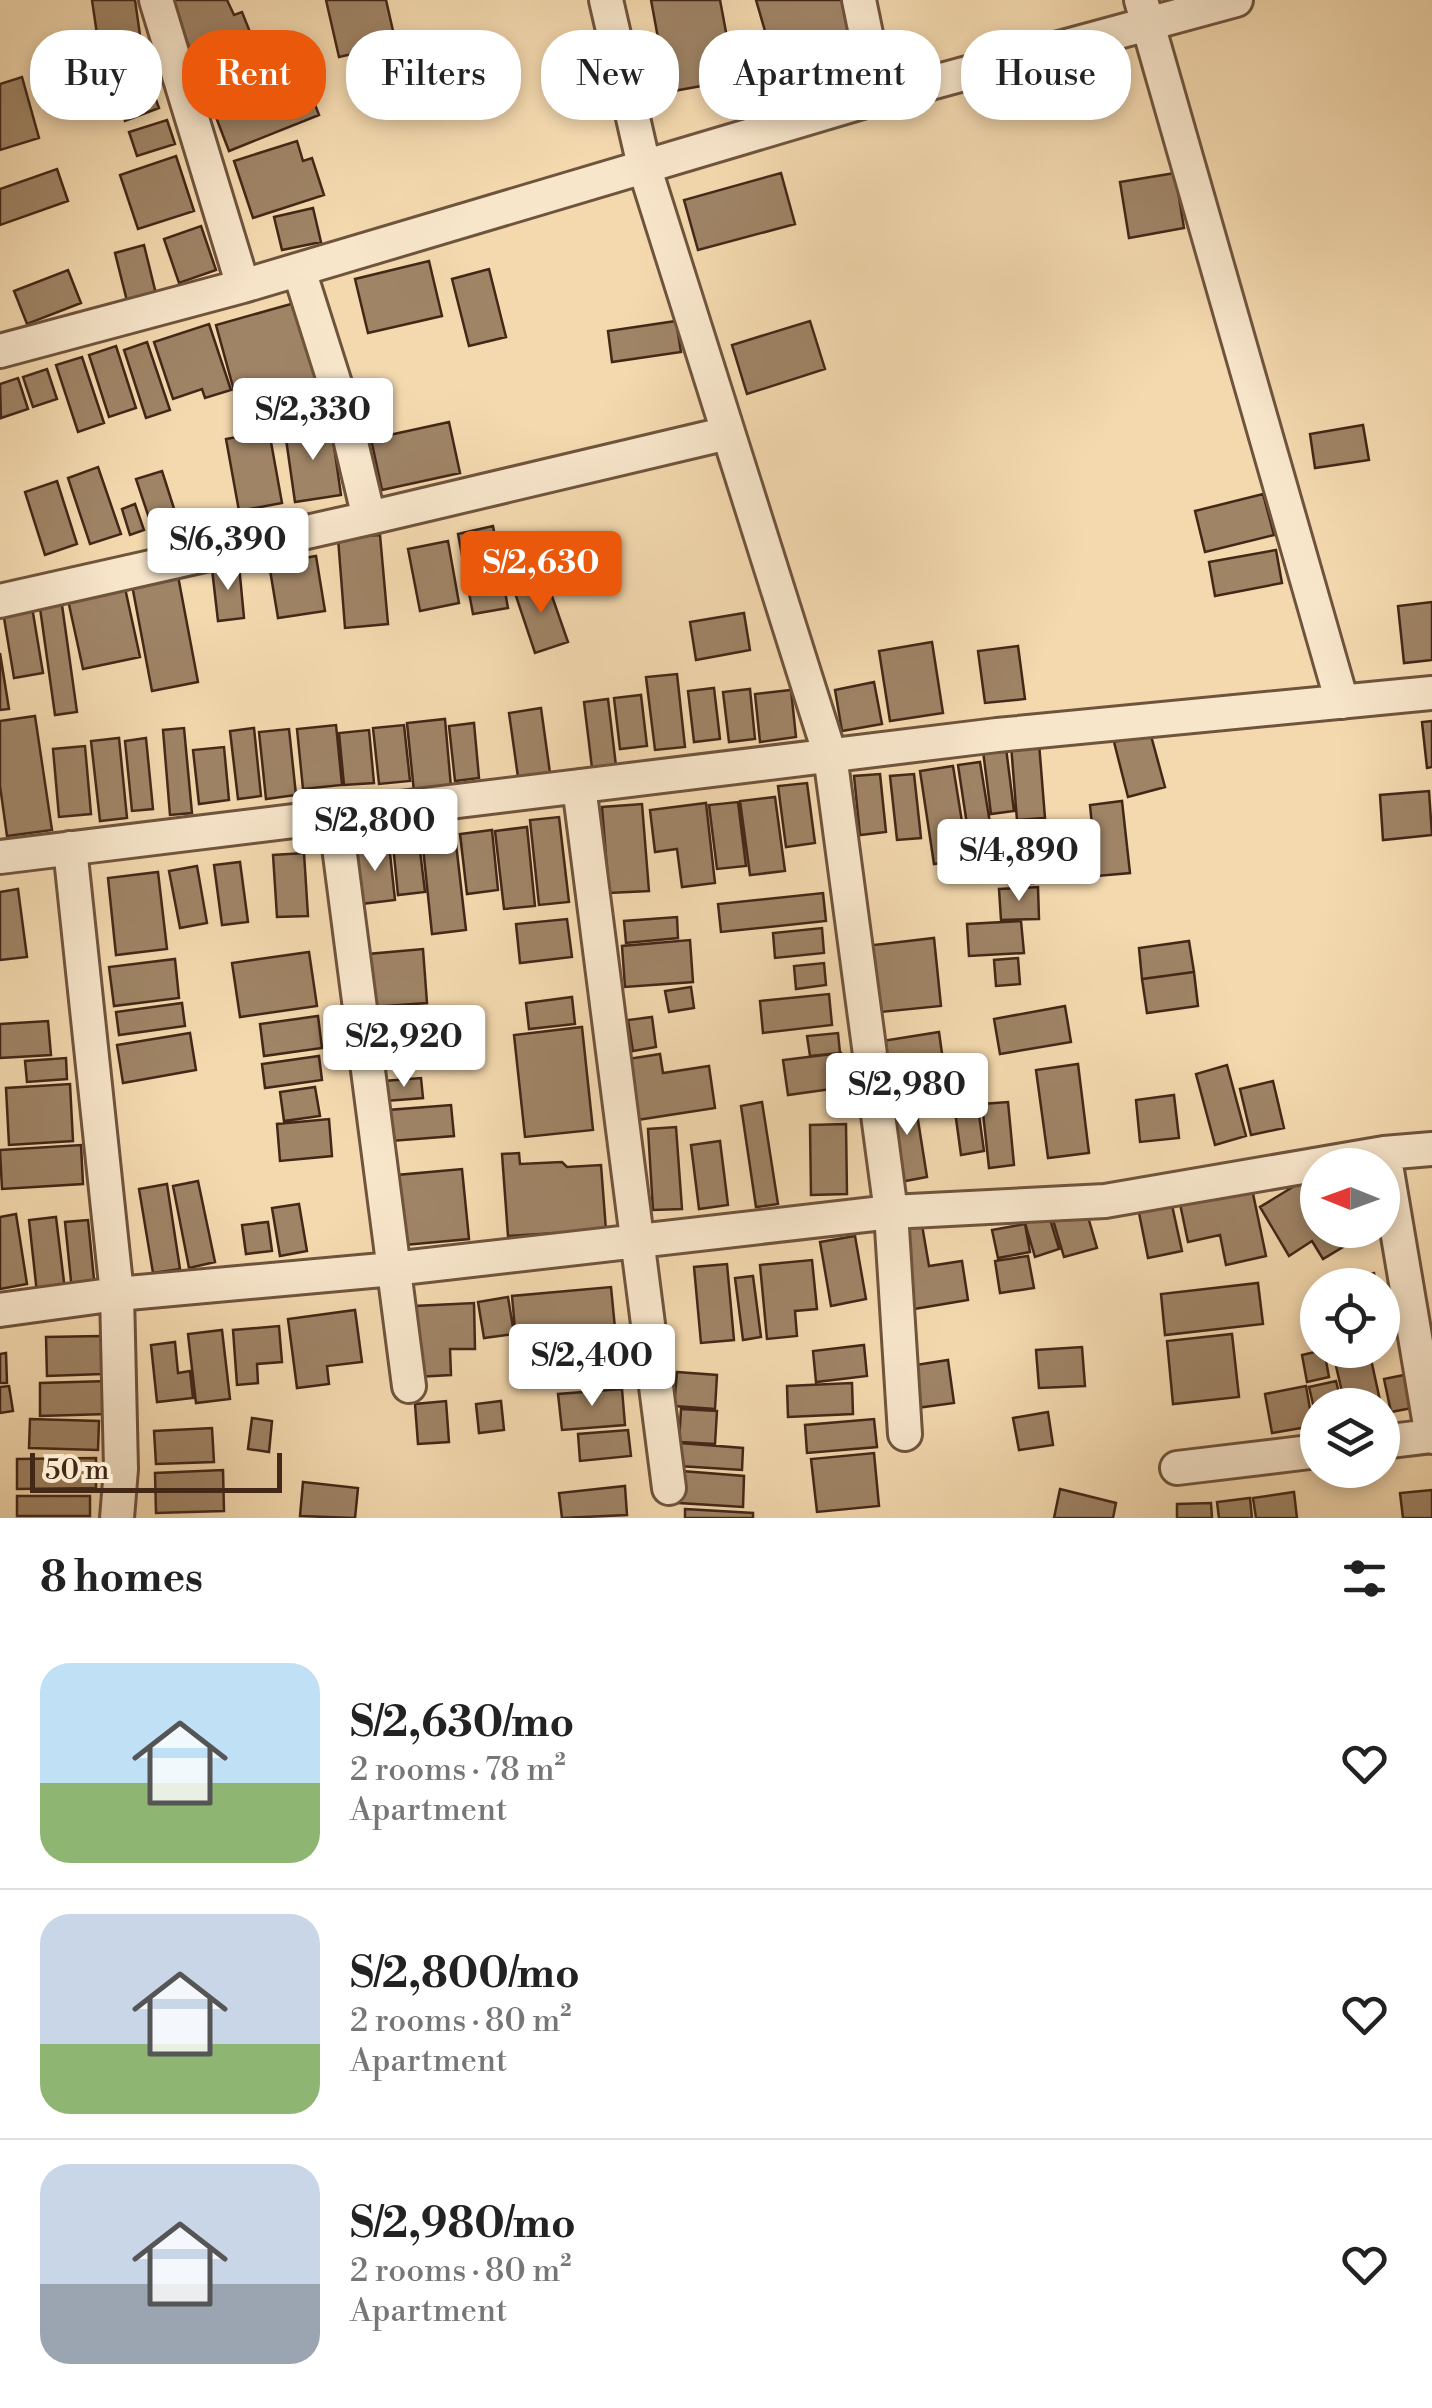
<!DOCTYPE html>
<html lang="en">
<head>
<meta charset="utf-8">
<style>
  body { margin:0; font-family:"Libre Bodoni",serif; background:#f6f6f6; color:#222; height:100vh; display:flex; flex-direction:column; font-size:38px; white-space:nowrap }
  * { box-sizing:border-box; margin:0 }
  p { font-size:32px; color:#767676 }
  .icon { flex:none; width:55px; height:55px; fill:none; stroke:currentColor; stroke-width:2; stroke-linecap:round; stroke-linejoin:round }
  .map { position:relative; height:1518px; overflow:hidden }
  .side { display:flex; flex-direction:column; background:#fff; flex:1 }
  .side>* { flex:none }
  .hud { position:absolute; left:30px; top:30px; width:1372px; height:90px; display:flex; gap:20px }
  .needle { width:65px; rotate:271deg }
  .tools { position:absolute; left:1300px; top:1148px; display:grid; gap:20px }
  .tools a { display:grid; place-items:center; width:100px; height:100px; border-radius:50%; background:#fff; box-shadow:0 5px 15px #0003; font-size:50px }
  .scale { position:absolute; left:30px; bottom:25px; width:252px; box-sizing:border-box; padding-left:10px; border:5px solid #432717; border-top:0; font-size:28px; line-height:35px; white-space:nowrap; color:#432717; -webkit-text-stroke:8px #f8e6cb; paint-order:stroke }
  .price { position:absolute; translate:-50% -85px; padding:0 22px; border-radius:10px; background:#fff; color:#222; font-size:32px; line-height:65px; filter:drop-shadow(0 2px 5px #0008) }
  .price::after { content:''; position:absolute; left:50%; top:60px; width:30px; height:22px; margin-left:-15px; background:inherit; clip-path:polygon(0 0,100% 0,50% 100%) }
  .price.active { background:#ea580c; color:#fff }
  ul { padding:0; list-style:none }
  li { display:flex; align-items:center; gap:30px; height:250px; padding:0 40px }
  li+li { border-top:2px solid #e0e0e0 }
  li span { display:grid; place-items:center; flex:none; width:280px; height:200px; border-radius:30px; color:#555 }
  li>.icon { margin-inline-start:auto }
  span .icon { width:120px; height:120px; fill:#fffc; stroke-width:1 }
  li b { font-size:42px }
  h2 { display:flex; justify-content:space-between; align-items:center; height:120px; padding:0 40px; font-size:42px }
  .tag { padding:0 35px; border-radius:40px; background:#fff; box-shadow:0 5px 15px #0003; font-size:35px; line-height:90px }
  .tag.active { background:#ea580c; color:#fff }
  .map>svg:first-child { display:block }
  .building { fill:#9f8466; stroke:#432717; stroke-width:2.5 }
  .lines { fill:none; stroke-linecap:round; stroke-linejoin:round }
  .street-casing { stroke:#6f543d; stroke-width:38 }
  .street { stroke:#f8e6cb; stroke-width:32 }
</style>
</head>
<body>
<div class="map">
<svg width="1432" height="1518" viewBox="0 0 1432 1518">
  <rect width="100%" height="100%" fill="#f4d9af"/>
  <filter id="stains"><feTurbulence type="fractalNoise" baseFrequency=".002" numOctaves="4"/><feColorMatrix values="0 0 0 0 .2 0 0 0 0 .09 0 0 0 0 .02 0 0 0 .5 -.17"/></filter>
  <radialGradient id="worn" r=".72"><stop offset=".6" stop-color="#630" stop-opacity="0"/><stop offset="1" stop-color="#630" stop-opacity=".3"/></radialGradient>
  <path class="building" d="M92 0H135L142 49 100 55Z
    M171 0H227L234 15 242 12 256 47 239 54 252 89 302 70 319 115 229 151Z
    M326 0H386L396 44 339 57Z
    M651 0H720L735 80 668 92Z
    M756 0H844L868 87 788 110Z
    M139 54 146 80 116 88 109 62Z
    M22 77 39 138 0 150V84Z
    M151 86 159 108 125 121 117 99Z
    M167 120 175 144 137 156 129 132Z
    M297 141 303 161 312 158 324 195 253 218 234 161Z
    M176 156 194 211 138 229 120 175Z
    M57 169 68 201 0 225V189Z
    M781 173 795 224 698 250 684 200Z
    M1175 173 1184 228 1129 238 1120 182Z
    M313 208 321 242 282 250 274 217Z
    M201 226 216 270 179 283 164 239Z
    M144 245 157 298 128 305 115 253Z
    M429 261 442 316 368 333 355 279Z
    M489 269 506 337 469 346 452 279Z
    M68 270 81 303 27 324 14 291Z
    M298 302 322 394 241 416 216 325Z
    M676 321 681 352 612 362 608 331Z
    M810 321 825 369 747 394 732 345Z
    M209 324 231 390 205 398 202 389 173 399 154 342Z
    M147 342 170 410 146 418 124 350Z
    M116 346 136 408 109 417 89 355Z
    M82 357 104 423 78 432 56 365Z
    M47 369 57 399 33 407 23 377Z
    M18 378 28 409 1 418 0 384Z
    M449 422 460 473 382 490 371 439Z
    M331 425 341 495 295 502 285 432Z
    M1363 425 1369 460 1315 468 1310 434Z
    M269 431 282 503 239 511 226 439Z
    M98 467 121 534 90 544 68 478Z
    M162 471 178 521 153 530 136 479Z
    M57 481 77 544 45 555 25 492Z
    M1263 494 1274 535 1205 552 1195 511Z
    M135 504 144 530 130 535 122 509Z
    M493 526 508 608 473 614 458 534Z
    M380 535 388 624 345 628 338 538Z
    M448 541 459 603 420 611 408 549Z
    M1276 550 1282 583 1215 596 1209 562Z
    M316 556 325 611 278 618 269 564Z
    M239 565 244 618 218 621 212 569Z
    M178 576 198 682 152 691 132 585Z
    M546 579 568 642 535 653 514 590Z
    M125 588 140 657 83 669 68 600Z
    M1432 602V660L1404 663 1398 606Z
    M62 605 77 712 55 715 40 608Z
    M32 607 43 673 14 678 3 612Z
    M744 613 750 650 696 660 690 622Z
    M932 642 943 713 890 721 879 651Z
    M1018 646 1025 699 985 703 978 651Z
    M0 653 9 709 0 710Z
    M677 674 685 747 655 750 646 677Z
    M874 682 882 724 842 731 835 690Z
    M714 688 720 739 694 742 688 691Z
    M750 689 755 739 729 742 723 692Z
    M791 690 796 737 760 742 755 694Z
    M641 695 647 746 620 749 614 698Z
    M608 699 616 766 592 768 584 702Z
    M541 708 550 773 518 777 509 713Z
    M35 716 52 830 7 836 0 786V721Z
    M445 719 451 787 414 792 407 723Z
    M1432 721V767L1427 768 1422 722Z
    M474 723 479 778 455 781 449 726Z
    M336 725 342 785 303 789 297 729Z
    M404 725 410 781 379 784 373 728Z
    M184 728 192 813 170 815 163 730Z
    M254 728 261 796 238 799 230 731Z
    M289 729 296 795 266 799 259 732Z
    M369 730 374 783 344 785 339 733Z
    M1150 732 1165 787 1128 797 1114 742Z
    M119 738 127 818 100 821 91 741Z
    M146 738 153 809 132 811 125 741Z
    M1039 743 1045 818 1017 820 1011 745Z
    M85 746 91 814 59 817 53 749Z
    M224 747 229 800 199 804 193 750Z
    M1006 748 1014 811 991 814 983 751Z
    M980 762 995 854 972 858 958 765Z
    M953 766 968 859 934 864 920 771Z
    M880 774 886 832 860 835 854 776Z
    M914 774 921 838 897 840 890 776Z
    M807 783 815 843 786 847 778 786Z
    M1429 791 1432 835 1383 840 1380 795Z
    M775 797 785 871 750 875 740 801Z
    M1122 801 1130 873 1097 876 1090 805Z
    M738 802 746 866 717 869 709 805Z
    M706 803 715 883 682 887 677 849 655 852 650 810Z
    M642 804 649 891 609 893 602 807Z
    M559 817 569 902 539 905 530 820Z
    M527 827 535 906 504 909 495 831Z
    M492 830 498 890 467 894 460 834Z
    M455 835 466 930 432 934 422 838Z
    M419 842 425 892 398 895 393 845Z
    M389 844 395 900 361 904 354 848Z
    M1052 849 1055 881 1009 885 1006 853Z
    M304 853 308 916 277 917 273 855Z
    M240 862 248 922 222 925 214 865Z
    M197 866 207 923 180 928 169 871Z
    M158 872 167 949 116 955 108 878Z
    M1038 887 1039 919 1001 920 999 889Z
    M18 889 27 957 0 960V892Z
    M823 893 826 921 721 932 718 904Z
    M677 917 678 938 626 943 624 921Z
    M567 919 572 957 520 963 516 924Z
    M1021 921 1024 953 969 956 967 924Z
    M822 928 824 953 775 958 773 933Z
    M934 938 941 1006 871 1013 865 946Z
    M690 940 693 982 625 987 622 946Z
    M1189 941 1194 972 1142 979 1139 948Z
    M423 949 427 1003 372 1007 368 954Z
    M309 952 317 1006 240 1017 232 963Z
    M1018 958 1020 984 996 986 994 960Z
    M175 959 179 998 114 1006 109 967Z
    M824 963 826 985 796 989 794 966Z
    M1194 972 1198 1006 1147 1013 1142 979Z
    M691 987 694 1008 669 1012 665 991Z
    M829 994 832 1025 763 1033 760 1001Z
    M572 997 575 1024 529 1029 526 1003Z
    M182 1003 185 1026 119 1035 116 1012Z
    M1065 1006 1071 1042 1000 1054 994 1019Z
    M431 1012 432 1029 373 1034 372 1017Z
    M318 1016 322 1048 264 1056 260 1024Z
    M652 1017 656 1047 633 1051 628 1020Z
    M48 1021 51 1055 0 1058V1024Z
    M582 1027 593 1130 525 1137 514 1035Z
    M939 1032 944 1068 882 1078 876 1042Z
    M190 1033 196 1070 123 1083 117 1045Z
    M838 1033 840 1053 810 1056 807 1036Z
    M435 1041 437 1065 376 1070 374 1046Z
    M841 1053 846 1087 788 1095 783 1060Z
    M660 1054 663 1073 709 1066 715 1108 637 1120 628 1059Z
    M319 1056 322 1080 265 1088 262 1064Z
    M66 1058 67 1079 27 1082 25 1061Z
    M1078 1064 1089 1153 1048 1158 1036 1070Z
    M1227 1065 1246 1136 1215 1145 1196 1074Z
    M421 1078 423 1098 386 1101 384 1081Z
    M974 1079 984 1151 961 1155 951 1082Z
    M1273 1081 1284 1128 1251 1135 1240 1089Z
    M70 1084 73 1141 9 1145 6 1088Z
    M315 1087 320 1116 284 1121 280 1092Z
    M914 1095 927 1177 900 1182 887 1099Z
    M1174 1095 1179 1138 1140 1142 1136 1100Z
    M762 1102 778 1204 756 1207 741 1106Z
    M1008 1102 1014 1165 989 1168 982 1104Z
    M451 1105 454 1136 391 1141 388 1110Z
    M329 1119 332 1156 280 1161 277 1124Z
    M846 1124 847 1194 811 1195 810 1125Z
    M676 1127 682 1209 653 1210 648 1129Z
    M720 1141 728 1205 699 1209 691 1145Z
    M81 1145 83 1184 2 1189 0 1150Z
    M519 1153 520 1164 562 1162 567 1167 601 1165 606 1230 508 1236 502 1154Z
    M462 1169 469 1239 405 1245 397 1175Z
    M1314 1174 1318 1181V1230H1347L1353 1241 1323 1259 1312 1241 1289 1256 1260 1207Z
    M198 1181 215 1262 189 1268 173 1186Z
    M167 1184 180 1269 153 1273 139 1189Z
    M1251 1184 1266 1256 1226 1265 1220 1235 1188 1242 1179 1199Z
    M1170 1196 1182 1251 1148 1258 1137 1203Z
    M1084 1203 1097 1248 1064 1257 1051 1213Z
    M299 1204 307 1251 280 1256 272 1208Z
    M16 1214 27 1284 0 1289V1217Z
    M1049 1216 1059 1249 1035 1257 1025 1223Z
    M56 1217 65 1290 37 1293 29 1220Z
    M88 1220 95 1289 72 1291 65 1222Z
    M268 1222 272 1251 246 1254 242 1225Z
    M1025 1224 1030 1252 998 1258 992 1230Z
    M922 1225 929 1266 962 1261 968 1300 908 1310 894 1230Z
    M855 1236 866 1299 831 1306 820 1242Z
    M1028 1256 1034 1288 1000 1293 995 1261Z
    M812 1260 817 1309 795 1311 797 1336 767 1339 760 1265Z
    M727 1264 734 1340 701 1343 694 1267Z
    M1374 1273 1377 1285H1356L1354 1279Z
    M753 1276 761 1337 743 1340 735 1278Z
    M1258 1283 1263 1324 1165 1335 1161 1294Z
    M611 1287 615 1328 549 1334 554 1383 520 1385 512 1296Z
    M508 1297 514 1334 484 1338 478 1302Z
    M474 1303 475 1349H450L451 1375 416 1377 414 1306Z
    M355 1310 362 1362 327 1366 329 1384 297 1388 288 1319Z
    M279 1326 282 1362 257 1364 258 1383 237 1385 233 1330Z
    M222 1330 230 1399 196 1403 188 1334Z
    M1232 1334 1239 1397 1173 1404 1167 1341Z
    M101 1336 102 1374 47 1376 46 1337Z
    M175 1342 178 1373 190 1371 193 1398 157 1402 151 1345Z
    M864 1345 867 1376 816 1382 813 1351Z
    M1082 1347 1085 1386 1039 1388 1036 1350Z
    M1324 1350 1329 1377 1307 1382 1302 1355Z
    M1347 1350H1369L1381 1405H1345L1333 1353Z
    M6 1353 7 1383H0V1354Z
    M948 1360 954 1403 909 1409 903 1367Z
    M677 1372 717 1375 715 1409 674 1406Z
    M1404 1375 1412 1408 1391 1412 1384 1379Z
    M108 1381V1414L40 1416V1383Z
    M1336 1381 1342 1405H1318V1425L1309 1387Z
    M852 1383 853 1414 788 1417 787 1386Z
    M9 1386 13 1411 0 1413V1387Z
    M1306 1386 1313 1426 1272 1433 1265 1394Z
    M622 1389 625 1425 562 1430 558 1394Z
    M446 1401 449 1442 418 1444 415 1404Z
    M501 1401 504 1430 479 1433 476 1404Z
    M681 1409 717 1411 715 1444 679 1442Z
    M1048 1412 1053 1445 1019 1450 1013 1418Z
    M252 1418 272 1421 269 1452 248 1449Z
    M30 1419 99 1421 98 1450 29 1448Z
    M874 1419 877 1447 807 1453 805 1425Z
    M212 1428 214 1462 156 1464 154 1431Z
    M628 1430 631 1456 580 1461 578 1434Z
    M680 1443 743 1448 742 1470 679 1466Z
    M874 1453 879 1506 817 1512 811 1459Z
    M96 1458V1488L17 1489V1459Z
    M223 1470 224 1511 156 1513 155 1473Z
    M682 1471 744 1476 743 1507 679 1503Z
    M303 1482 358 1488 355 1518 300 1516Z
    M625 1486 627 1515 562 1518 559 1493Z
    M1060 1489 1116 1503 1113 1518H1054Z
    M1432 1490V1518H1403L1400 1493Z
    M1294 1492 1297 1518H1256L1253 1498Z
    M17 1496H90V1516H17Z
    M1250 1498 1252 1518H1219L1217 1502Z
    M1211 1503 1212 1518H1177V1504Z
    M685 1509 753 1513V1518H685Z"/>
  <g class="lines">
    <defs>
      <path id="street" d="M156 0 243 286
        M606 0 644 166 830 755 891 1212 905 1434
        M859 0 879 97
        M1141 0 1342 702
        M0 351 243 286 879 97 1236 0
        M369 518 728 433
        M0 601 369 518 343 409 299 270
        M579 786 669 1488
        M335 816 409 1386
        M70 848 117 1294 121 1469 117 1518
        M0 857 997 735 1432 693
        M1384 1153 1432 1437
        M0 1310 117 1294 393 1269 891 1212 1105 1201 1384 1153 1432 1149
        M1382 1442 1432 1436
        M1177 1468 1318 1451"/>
    </defs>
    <use href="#street" class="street-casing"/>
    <use href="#street" class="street"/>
  </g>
  <rect width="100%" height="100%" filter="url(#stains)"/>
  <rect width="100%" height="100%" fill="url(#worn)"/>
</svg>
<div class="tools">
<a><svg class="needle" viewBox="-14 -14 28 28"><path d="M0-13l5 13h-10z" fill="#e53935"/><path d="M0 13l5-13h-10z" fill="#767676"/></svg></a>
<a><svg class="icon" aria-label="locate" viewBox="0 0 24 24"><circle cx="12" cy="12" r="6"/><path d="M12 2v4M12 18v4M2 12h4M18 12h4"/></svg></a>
<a><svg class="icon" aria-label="layers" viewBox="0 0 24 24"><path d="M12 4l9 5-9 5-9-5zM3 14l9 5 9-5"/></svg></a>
</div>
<div class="scale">50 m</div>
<b class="price" style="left:313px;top:463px">S/2,330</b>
<b class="price" style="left:228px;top:593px">S/6,390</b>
<b class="price active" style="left:541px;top:616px">S/2,630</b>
<b class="price" style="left:375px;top:874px">S/2,800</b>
<b class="price" style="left:1019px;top:904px">S/4,890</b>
<b class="price" style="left:404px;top:1090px">S/2,920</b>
<b class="price" style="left:907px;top:1138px">S/2,980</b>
<b class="price" style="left:592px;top:1409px">S/2,400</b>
<div class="hud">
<a class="tag">Buy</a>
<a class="tag active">Rent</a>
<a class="tag">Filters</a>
<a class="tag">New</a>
<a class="tag">Apartment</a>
<a class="tag">House</a>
</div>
</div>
<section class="side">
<h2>8 homes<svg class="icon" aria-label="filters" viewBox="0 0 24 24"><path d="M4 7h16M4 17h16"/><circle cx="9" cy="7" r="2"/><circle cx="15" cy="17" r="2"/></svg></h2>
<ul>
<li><span style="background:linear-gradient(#bfe0f5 60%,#8fb573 0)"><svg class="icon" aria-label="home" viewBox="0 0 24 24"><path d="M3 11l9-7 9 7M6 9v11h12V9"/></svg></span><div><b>S/2,630/mo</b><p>2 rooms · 78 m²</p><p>Apartment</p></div><svg class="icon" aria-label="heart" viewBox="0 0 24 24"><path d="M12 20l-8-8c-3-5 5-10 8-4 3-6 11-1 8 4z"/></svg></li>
<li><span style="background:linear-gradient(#c9d6e8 65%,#8fb573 0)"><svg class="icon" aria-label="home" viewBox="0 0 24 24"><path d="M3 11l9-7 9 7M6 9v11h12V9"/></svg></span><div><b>S/2,800/mo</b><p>2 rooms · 80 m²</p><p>Apartment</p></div><svg class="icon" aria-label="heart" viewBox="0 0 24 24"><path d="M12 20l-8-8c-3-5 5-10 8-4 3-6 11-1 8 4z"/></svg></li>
<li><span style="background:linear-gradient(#c9d6e8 60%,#9aa5b1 0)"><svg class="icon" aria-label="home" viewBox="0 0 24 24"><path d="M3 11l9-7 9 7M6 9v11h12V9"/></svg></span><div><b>S/2,980/mo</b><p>2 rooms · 80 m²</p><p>Apartment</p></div><svg class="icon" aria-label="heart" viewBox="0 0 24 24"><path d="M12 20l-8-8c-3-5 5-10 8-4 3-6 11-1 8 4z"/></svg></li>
</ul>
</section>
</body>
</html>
